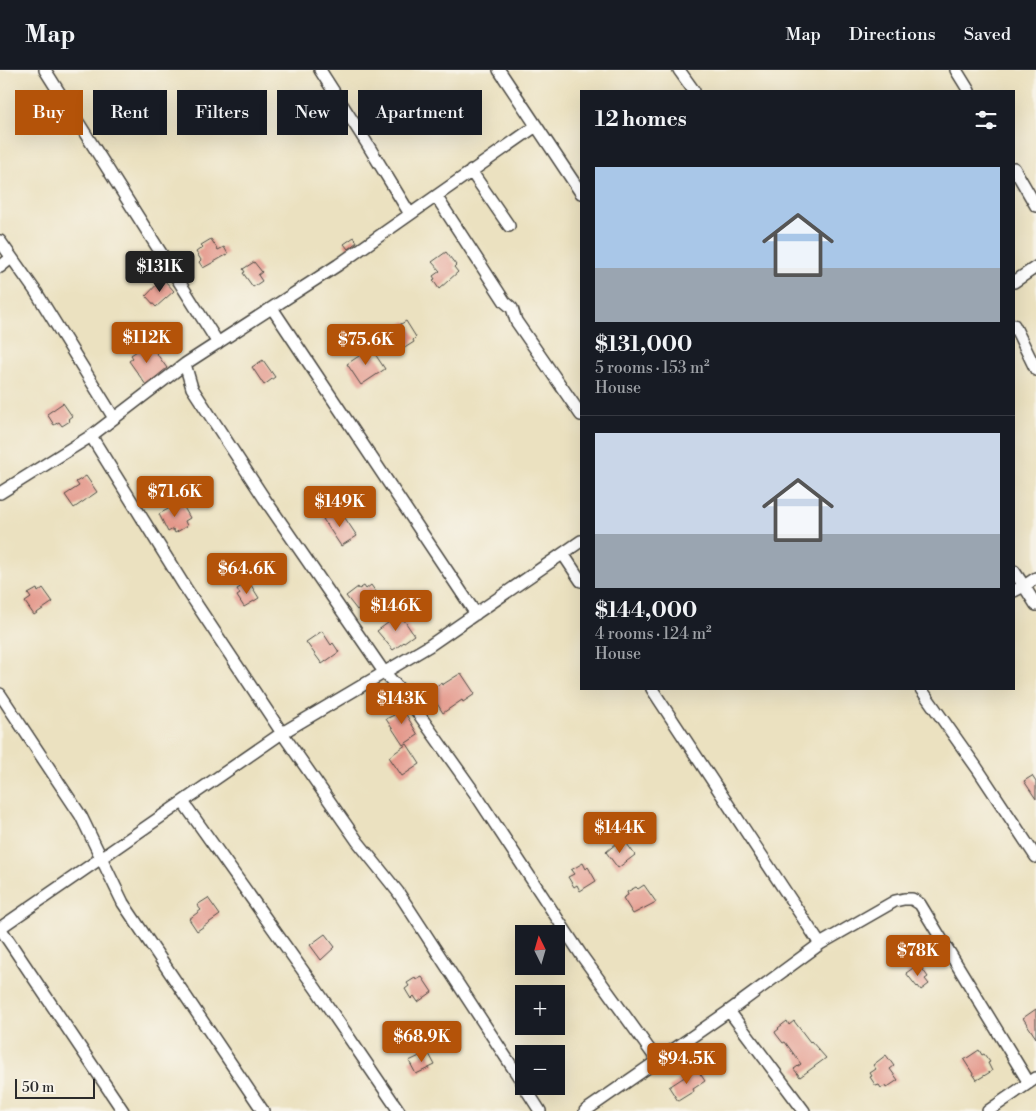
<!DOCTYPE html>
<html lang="en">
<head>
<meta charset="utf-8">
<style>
  body { margin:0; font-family:"Libre Bodoni",serif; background:#242831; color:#f1f3f6; height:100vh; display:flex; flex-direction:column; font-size:19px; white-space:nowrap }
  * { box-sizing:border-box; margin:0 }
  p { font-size:16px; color:#9ea1a6 }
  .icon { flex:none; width:28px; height:28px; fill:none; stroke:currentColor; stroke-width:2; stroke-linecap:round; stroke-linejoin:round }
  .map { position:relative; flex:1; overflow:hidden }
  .details { position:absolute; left:580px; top:20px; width:435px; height:600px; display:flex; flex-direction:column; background:#171b24; border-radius:0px; box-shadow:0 5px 20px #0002 }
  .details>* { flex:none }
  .hud { position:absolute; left:15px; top:20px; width:475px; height:45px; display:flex; gap:10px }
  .needle { width:32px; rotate:355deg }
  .controls { position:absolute; left:515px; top:855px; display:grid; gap:10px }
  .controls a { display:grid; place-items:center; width:50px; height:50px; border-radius:0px; background:#171b24; box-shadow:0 5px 20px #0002; font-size:25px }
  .scale { position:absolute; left:15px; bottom:12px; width:80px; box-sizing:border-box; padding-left:5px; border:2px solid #2b2b2b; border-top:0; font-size:14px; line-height:18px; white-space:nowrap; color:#2b2b2b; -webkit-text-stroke:4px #f7f3e8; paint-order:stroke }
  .price { position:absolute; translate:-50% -42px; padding:0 11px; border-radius:5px; background:#b45309; color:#fff; font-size:16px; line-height:32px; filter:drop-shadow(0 1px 2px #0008) }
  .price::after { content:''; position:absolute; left:50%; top:30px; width:15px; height:11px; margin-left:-8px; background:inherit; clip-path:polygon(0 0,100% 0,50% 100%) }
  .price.on { background:#222; color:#fff }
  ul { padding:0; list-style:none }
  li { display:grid; align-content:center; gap:10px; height:265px; padding:0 15px }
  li+li { border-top:1px solid #363941 }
  li span { display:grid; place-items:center; height:155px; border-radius:0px; color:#555 }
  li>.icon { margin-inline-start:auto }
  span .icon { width:90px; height:90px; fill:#fffc; stroke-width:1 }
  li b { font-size:21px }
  h2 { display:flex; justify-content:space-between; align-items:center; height:60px; padding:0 15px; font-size:21px }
  .pill { padding:0 18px; border-radius:0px; background:#171b24; box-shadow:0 5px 20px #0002; font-size:18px; line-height:45px }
  .pill.on { background:#b45309; color:#fff }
  header { display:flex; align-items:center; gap:30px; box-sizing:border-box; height:70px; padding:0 25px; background:#171b24; border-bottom:1px solid #363941 }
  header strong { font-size:24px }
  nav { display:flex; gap:28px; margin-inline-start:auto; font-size:18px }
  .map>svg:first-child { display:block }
  .building { fill:#e4988b }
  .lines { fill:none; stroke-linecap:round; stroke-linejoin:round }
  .street-casing { stroke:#484641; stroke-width:14 }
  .street { stroke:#fff; stroke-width:11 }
</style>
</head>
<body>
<header>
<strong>Map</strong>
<nav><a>Map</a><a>Directions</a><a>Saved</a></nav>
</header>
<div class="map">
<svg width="1036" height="1041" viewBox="0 0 1036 1041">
  <rect width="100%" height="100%" fill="#f7f3e8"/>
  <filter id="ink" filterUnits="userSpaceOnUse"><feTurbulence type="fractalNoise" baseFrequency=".02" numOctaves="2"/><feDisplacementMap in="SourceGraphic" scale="10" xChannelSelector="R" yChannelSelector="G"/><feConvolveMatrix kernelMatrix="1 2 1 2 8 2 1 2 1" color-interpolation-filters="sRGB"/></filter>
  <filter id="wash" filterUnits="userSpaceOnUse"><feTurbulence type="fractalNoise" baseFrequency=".0096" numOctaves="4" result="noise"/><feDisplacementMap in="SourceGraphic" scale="20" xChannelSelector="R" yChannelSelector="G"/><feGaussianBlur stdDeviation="1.12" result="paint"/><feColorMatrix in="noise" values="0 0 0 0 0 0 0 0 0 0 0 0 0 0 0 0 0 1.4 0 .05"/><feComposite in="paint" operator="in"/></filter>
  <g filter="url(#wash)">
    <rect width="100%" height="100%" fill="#ebe1c0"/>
    <g id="blocks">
      <path class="building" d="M354 167 357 172 348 179 344 174Z
        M211 169 218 180 224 177 228 184 203 198 199 192 201 190 196 182 203 177 201 175Z
        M446 182 456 195 454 197 458 202 439 219 433 210 435 209 433 206 440 201 432 192Z
        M254 192 262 202 258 205 262 211 253 217 243 203 245 202 243 199Z
        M160 211 162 214 165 211 174 221 156 237 146 226Z
        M406 251 416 267 413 270 414 272 403 279 391 260Z
        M149 273 167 298 146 315 129 291 133 288 131 285Z
        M371 278 385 299 361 315 347 294Z
        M263 290 275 307 264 315 252 297Z
        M63 333 72 346 68 349 70 351 62 356 59 352 54 355 47 344Z
        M86 406 97 422 74 438 65 425 79 416 76 412Z
        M181 432 190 448 185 451 187 456 175 463 173 459 168 462 159 444Z
        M339 439 357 466 341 476 323 449Z
        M249 512 259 528 244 537 237 526 240 524 237 519Z
        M371 515 378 525 357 540 346 526 358 517 359 519 364 516 366 519Z
        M43 518 53 532 34 545 25 532 31 528 28 524 37 519 38 522Z
        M400 544 414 565 393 580 377 561Z
        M322 561 331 575 333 573 339 582 322 594 306 572Z
        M461 603 475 624 463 632 462 630 443 643 429 621 441 613 442 615Z
        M400 634 418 665 403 675 386 649 394 645 391 640Z
        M407 674 420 694 402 706 389 687Z
        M1032 706 1036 712V729L1024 711Z
        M625 771 635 785 618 798 606 782 617 773 619 776Z
        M583 793 586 799 588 797 596 811 580 821 577 815 574 817 568 807 574 804 571 800Z
        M644 815 656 832 633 844 623 828 628 825 627 822 636 817 638 819Z
        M208 828 220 845 197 861 189 849 201 840 197 835Z
        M325 864 335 877 321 890 310 875Z
        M919 894 928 907 925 909 929 914 921 920 918 916 917 917 906 903Z
        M422 907 432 922 418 932 414 926 411 929 405 919 409 916 407 913 415 908 416 910Z
        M1036 939V968L1023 948Z
        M787 951 789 955 794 951 810 972 811 971 826 988 800 1007 794 999 801 994 785 972 783 973 776 964 775 962 779 959 778 958Z
        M979 980 982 985 984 984 990 992 988 993 992 1001 977 1010 964 990Z
        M428 982 435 995 416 1004 409 991Z
        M886 985 894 996 890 999 898 1010 886 1018 885 1016 881 1018 879 1015 876 1016 870 1007 872 1006 870 1003 876 999 873 995Z
        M697 999 705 1011 693 1019 694 1021 678 1031 669 1017Z"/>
    </g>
  </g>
  <g filter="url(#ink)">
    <use href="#blocks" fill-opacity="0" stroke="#484641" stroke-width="1"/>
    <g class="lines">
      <defs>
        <path id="street" d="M45 0 218 273
          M320 0 366 72 410 144
          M499 0 581 123
          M679 0 694 21
          M956 0 969 21
          M1014 98 1036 136
          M471 101 509 156
          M436 126 505 232 512 238 516 251 581 345
          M0 171 36 222 114 348
          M0 197 11 188
          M1014 212 1036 197
          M272 238 476 544
          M1014 255 1036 300
          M185 294 192 318 264 428 384 602 401 621 418 643 474 722 582 886 657 990
          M91 366 185 517 282 663 358 772 398 822 524 1015
          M0 423 91 366 185 294 338 195 536 56
          M563 484 581 511
          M1014 501 1024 516 1036 508
          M1014 521 1024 516 1036 535
          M652 619 820 874
          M921 619 977 698 1036 787
          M0 624 81 746 123 833 263 1041
          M183 732 316 919 399 1041
          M0 858 282 663 429 576 581 471
          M0 858 123 1041
          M729 941 804 1041
          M524 1016 540 1041
          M585 1041 729 941 820 874 895 831 904 829H912L920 834 1029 1013
          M988 1041 1036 1008"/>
      </defs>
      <use href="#street" class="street-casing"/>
      <use href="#street" class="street"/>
    </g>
  </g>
</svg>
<div class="controls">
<a><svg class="needle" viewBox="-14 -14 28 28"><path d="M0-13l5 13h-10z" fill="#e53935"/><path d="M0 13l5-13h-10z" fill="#9ea1a6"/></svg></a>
<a>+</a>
<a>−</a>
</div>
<div class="scale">50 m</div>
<b class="price on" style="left:160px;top:223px">$131K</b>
<b class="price" style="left:147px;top:294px">$112K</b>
<b class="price" style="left:366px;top:296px">$75.6K</b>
<b class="price" style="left:175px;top:448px">$71.6K</b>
<b class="price" style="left:340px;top:458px">$149K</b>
<b class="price" style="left:247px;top:525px">$64.6K</b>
<b class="price" style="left:396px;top:562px">$146K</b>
<b class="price" style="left:402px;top:655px">$143K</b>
<b class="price" style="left:620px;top:784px">$144K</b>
<b class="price" style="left:918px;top:907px">$78K</b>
<b class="price" style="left:422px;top:993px">$68.9K</b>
<b class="price" style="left:687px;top:1015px">$94.5K</b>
<div class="hud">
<a class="pill on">Buy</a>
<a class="pill">Rent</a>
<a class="pill">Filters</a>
<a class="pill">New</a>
<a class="pill">Apartment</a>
</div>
<section class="details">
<h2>12 homes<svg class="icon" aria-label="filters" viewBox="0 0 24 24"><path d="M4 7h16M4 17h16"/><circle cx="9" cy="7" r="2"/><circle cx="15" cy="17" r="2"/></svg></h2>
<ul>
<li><span style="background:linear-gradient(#a9c7e8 65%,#9aa5b1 0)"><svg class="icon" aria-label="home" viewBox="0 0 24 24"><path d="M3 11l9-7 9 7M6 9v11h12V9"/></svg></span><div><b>$131,000</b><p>5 rooms · 153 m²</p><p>House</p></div></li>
<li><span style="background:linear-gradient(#c9d6e8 65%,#9aa5b1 0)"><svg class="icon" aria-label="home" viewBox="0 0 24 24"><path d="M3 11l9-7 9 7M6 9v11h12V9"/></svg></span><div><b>$144,000</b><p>4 rooms · 124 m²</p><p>House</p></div></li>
</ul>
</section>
</div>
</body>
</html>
